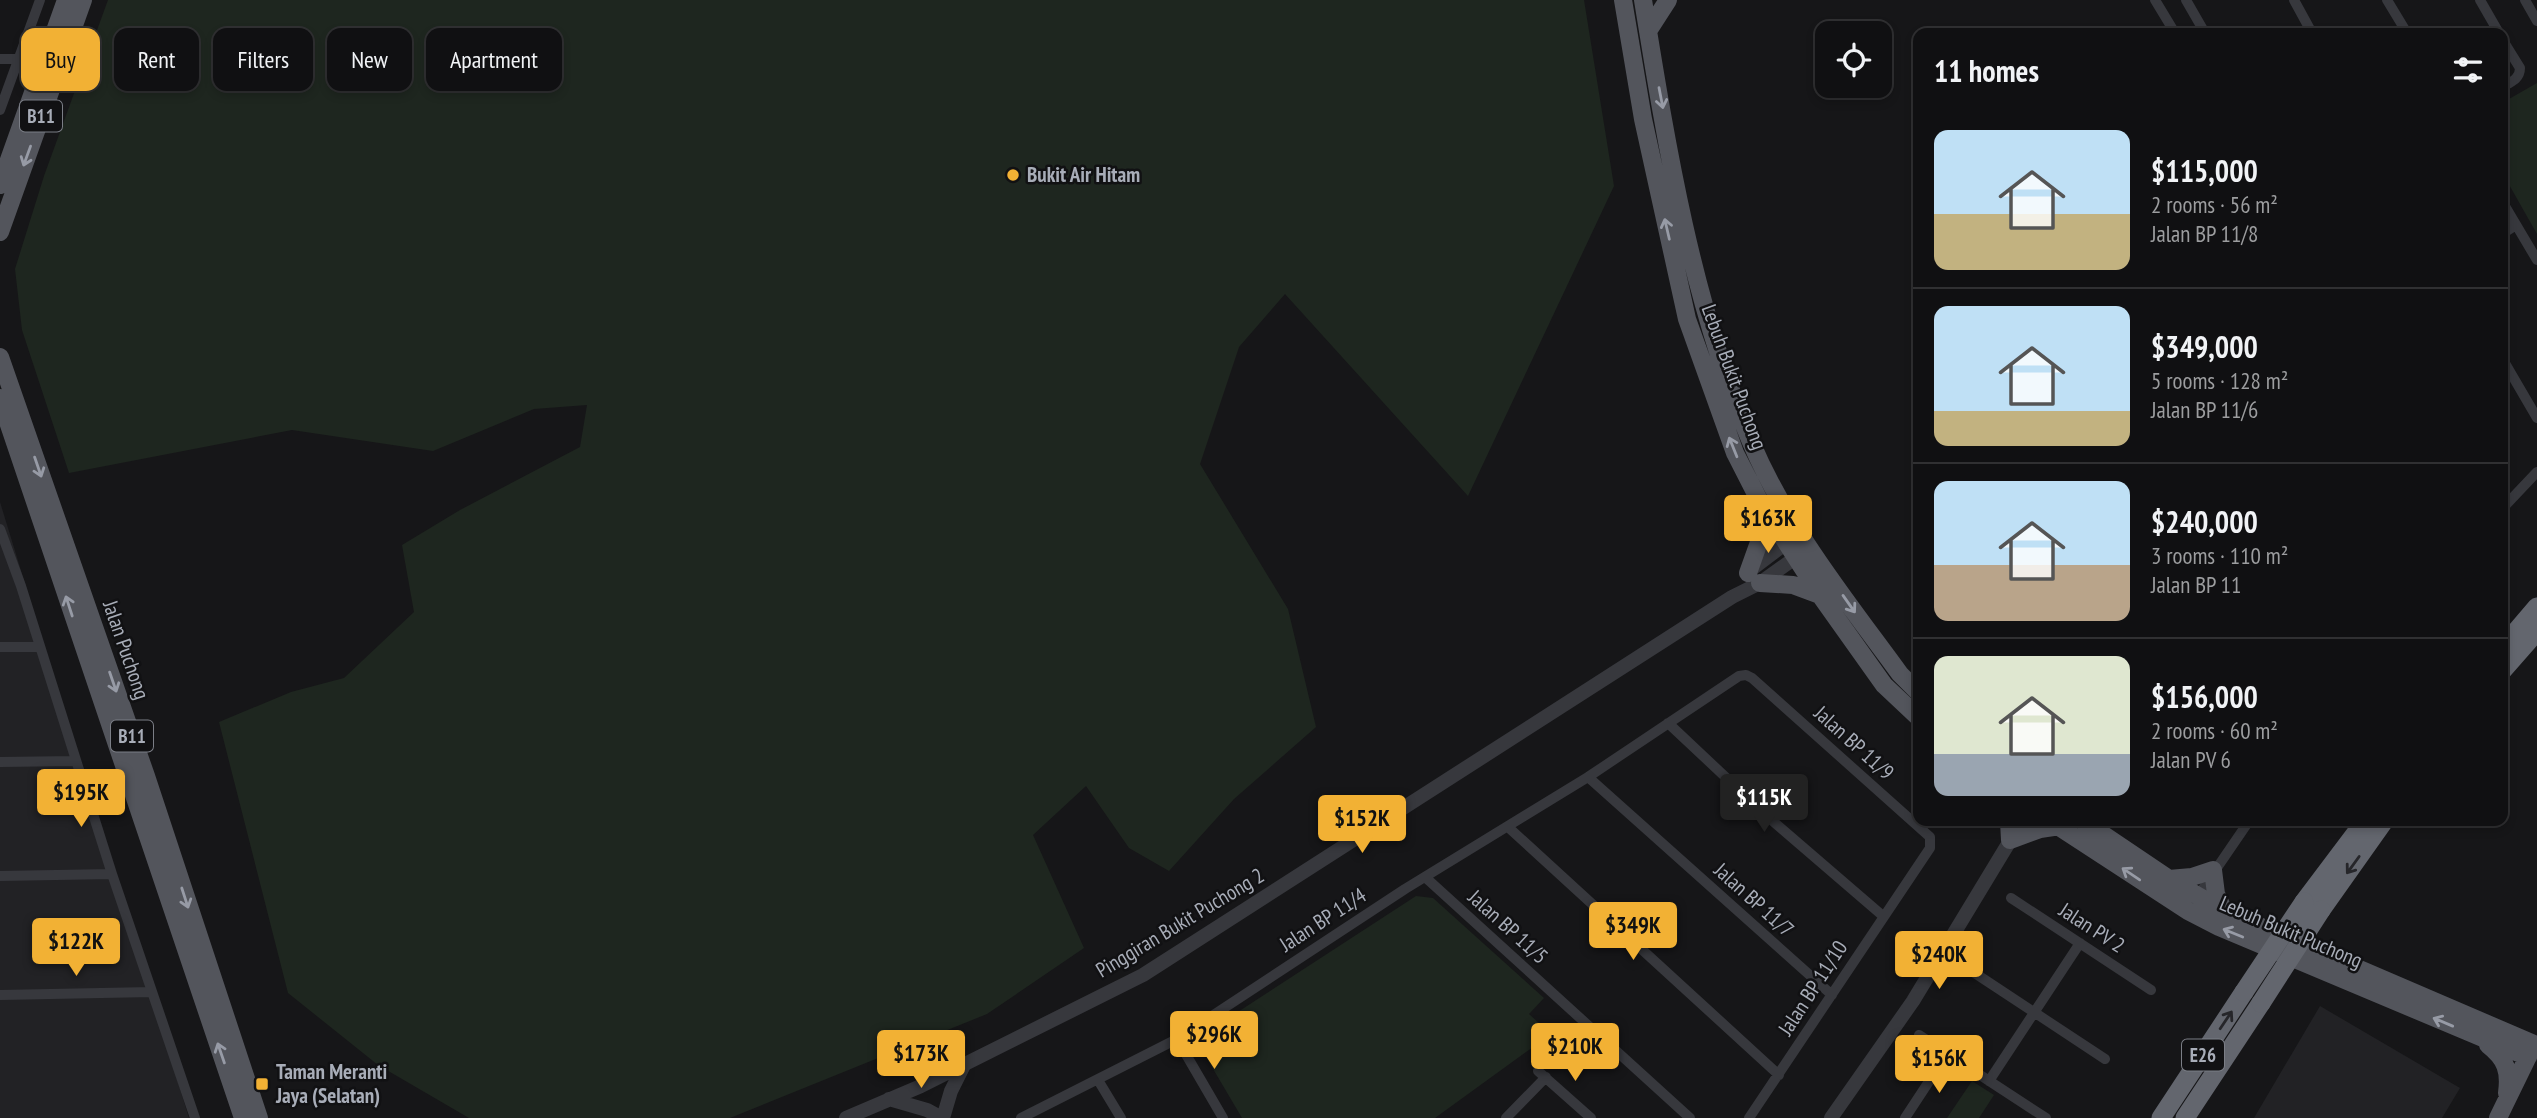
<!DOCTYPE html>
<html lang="en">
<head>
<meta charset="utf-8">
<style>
  body { margin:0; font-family:"PT Sans Narrow",sans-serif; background:#1e1e20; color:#f1f3f6; height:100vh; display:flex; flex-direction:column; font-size:26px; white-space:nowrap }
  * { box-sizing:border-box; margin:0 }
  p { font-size:23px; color:#9c9d9f }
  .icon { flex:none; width:38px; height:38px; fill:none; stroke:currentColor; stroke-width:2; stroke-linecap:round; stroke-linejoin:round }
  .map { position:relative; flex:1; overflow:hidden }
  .drawer { position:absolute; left:1913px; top:28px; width:595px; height:798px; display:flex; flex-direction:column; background:#101012; border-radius:14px; box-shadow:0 4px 10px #0003,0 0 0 2px #303032 }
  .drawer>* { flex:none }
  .banner { position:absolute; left:21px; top:28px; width:665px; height:63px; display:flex; gap:14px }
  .buttons { position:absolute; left:1815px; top:21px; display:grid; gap:14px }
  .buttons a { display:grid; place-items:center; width:77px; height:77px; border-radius:14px; background:#101012; box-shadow:0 4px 10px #0003,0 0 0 2px #303032; font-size:35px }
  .price { position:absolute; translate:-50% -60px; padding:0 16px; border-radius:7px; background:#f2b134; color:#111; font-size:23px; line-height:46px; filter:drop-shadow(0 2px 4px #0008) }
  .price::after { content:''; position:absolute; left:50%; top:42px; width:21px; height:16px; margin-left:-10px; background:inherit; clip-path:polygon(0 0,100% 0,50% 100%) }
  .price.current { background:#222; color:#fff }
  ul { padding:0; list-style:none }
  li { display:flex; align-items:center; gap:21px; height:175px; padding:0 21px }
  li+li { border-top:2px solid #303032 }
  li span { display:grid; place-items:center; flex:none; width:196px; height:140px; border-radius:14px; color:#555 }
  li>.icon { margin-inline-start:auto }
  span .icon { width:84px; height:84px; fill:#fffc; stroke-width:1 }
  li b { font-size:30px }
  h2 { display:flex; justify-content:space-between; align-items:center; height:84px; padding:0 21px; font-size:30px }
  .tag { padding:0 24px; border-radius:14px; background:#101012; box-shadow:0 4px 10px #0003,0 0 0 2px #303032; font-size:24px; line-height:63px }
  .tag.current { background:#f2b134; color:#111 }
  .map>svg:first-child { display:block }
  .built { fill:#222225 }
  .green { fill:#1e261f }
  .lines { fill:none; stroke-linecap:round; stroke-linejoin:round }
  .minor { stroke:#37383d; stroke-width:10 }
  .tertiary { stroke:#37383d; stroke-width:14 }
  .primary { stroke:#53555c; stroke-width:18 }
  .motorway { stroke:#63666e; stroke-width:19 }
  .motorway-bridge { stroke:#63666e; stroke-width:19 }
  .oneway { stroke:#979ba6 }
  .oneway2 { stroke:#26262a }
  .poi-dot { fill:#f2b134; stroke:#111113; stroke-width:2.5 }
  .labels { text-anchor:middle; stroke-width:5; stroke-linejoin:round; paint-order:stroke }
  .shield { fill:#111113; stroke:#7b7e86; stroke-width:2 }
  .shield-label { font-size:19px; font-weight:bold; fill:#a8adb8 }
  .poi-label { font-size:21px; font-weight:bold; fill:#a8adb8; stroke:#111113; text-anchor:start }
  .street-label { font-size:21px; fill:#a8adb8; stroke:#111113 }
</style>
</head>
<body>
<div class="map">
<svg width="2537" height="1118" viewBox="0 0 2537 1118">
  <rect width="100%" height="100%" fill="#161618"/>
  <path class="built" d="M0 502 189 1118H0Z
    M2320 1006 2460 1088 2442 1118H2254Z"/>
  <path class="green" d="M108 0H1584L1614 186 1468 496 1285 294 1239 347 1200 464 1288 609 1316 727 1234 799 1169 871 1129 848 1086 786 1033 835 1084 948 987 1014 730 1118H469L378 1065 288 993 219 722 291 692 344 678 414 612 402 545 460 510 580 447 587 405 534 409 433 451 292 430 69 473 22 330 15 269 44 176Z
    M2537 83V234L2503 174 2502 103Z
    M1416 896 1433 898 1544 998 1529 1014 1551 1034 1435 1118H1242L1199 1045 1201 1036Z
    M1972 1081 1994 1095 1979 1118H1947Z"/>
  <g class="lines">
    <path class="minor" d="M2155 0 2175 33
      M2186 0 2205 33
      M2294 0 2312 33
      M2387 0 2407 33
      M2480 0 2499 33
      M2525 0 2537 21
      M2502 39 2520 68C2520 79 2511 82 2502 87
      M0 59H19
      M0 110 40 0
      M2502 201 2537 260
      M2502 234 2516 225
      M2502 358 2537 418
      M2502 509 2537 472
      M0 529 21 586 112 874 195 1118
      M0 647H40
      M1668 723 1768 817 1883 916
      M0 762 76 761
      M1588 777 1832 995
      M1508 827 1779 1075
      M0 876 112 874
      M1425 877 1690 1118
      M2011 898 2151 990
      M2195 900 2249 821
      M1964 966 2105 1059
      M0 995 152 992
      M1919 1035 2046 1118
      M1177 1039 1223 1118
      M1538 1071 1591 1118
      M1098 1080 1121 1118
      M1989 1081 2080 943
      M1021 1118 1177 1039 1405 889 1588 777 1739 676 1746 675 1752 678 1930 837V848L1749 1118
      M1506 1118 1546 1077
      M1905 1118 1947 1054"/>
    <path class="tertiary" d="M1748 572 1793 538
      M889 1099 927 1110 938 1116
      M846 1118 921 1086 1143 975 1732 597 1760 583 1802 553
      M943 1118 951 1091 964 1065
      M1831 1118 1913 1001 2022 821"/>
    <path class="primary" d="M1623 0 1643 119 1687 319 1735 453 1759 500 1820 595 1884 685 1918 717
      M1643 0C1667 149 1692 302 1751 442 1787 527 1846 600 1900 674L1918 692
      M1648 31 1668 0
      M0 185 66 0
      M0 232 83 0
      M0 357 146 776 259 1118
      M0 398 243 1118
      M1748 573 1763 531 1764 507
      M1760 583 1793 585 1820 595
      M2009 821 2010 840 2040 829 2060 826
      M2050 821 2188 911 2219 927 2528 1057
      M2083 821 2169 879 2224 911 2534 1044 2498 1118
      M2169 879 2192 877 2213 870 2216 894 2224 911
      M2488 1045C2506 1059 2510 1071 2507 1093"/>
    <path class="motorway" d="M2502 648 2537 607
      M2502 671 2537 631
      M2304 902 2365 821
      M2321 910 2384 821
      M2161 1118 2244 992
      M2185 1118 2261 1003"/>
    <path class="motorway-bridge" d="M2244 992 2304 902
      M2261 1003 2321 910"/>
  </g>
  <defs><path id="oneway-shaft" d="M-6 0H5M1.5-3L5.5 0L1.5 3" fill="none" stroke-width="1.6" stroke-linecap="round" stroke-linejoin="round" transform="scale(1.75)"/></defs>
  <g class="oneway">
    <use href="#oneway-shaft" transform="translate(1661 98) rotate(79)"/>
    <use href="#oneway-shaft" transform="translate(27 156) rotate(110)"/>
    <use href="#oneway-shaft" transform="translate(1667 229) rotate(-103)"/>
    <use href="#oneway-shaft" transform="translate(1733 447) rotate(-112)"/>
    <use href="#oneway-shaft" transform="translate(38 467) rotate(71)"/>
    <use href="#oneway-shaft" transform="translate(1849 604) rotate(55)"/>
    <use href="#oneway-shaft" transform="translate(69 606) rotate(-108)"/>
    <use href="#oneway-shaft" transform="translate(113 682) rotate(71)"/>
    <use href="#oneway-shaft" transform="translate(2131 874) rotate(-146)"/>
    <use href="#oneway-shaft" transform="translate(185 898) rotate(72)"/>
    <use href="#oneway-shaft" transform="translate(2233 933) rotate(-158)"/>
    <use href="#oneway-shaft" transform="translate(2443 1022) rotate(-157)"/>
    <use href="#oneway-shaft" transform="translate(221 1053) rotate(-109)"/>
  </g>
  <g class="oneway2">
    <use href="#oneway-shaft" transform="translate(2353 865) rotate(126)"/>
    <use href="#oneway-shaft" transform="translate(2226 1020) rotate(-56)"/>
  </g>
  <g class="poi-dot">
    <circle cx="1013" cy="175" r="7"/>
    <rect x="255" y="1077" width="14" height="14" rx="3.5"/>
  </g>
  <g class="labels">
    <g class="shield">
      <rect x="20" y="100.5" width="42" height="31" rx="5"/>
      <rect x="111" y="720.5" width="42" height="31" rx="5"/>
      <rect x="2182" y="1039.5" width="42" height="31" rx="5"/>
    </g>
    <g class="shield-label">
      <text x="41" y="123">B11</text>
      <text x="132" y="743">B11</text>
      <text x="2203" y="1062">E26</text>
    </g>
    <g class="poi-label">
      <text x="1027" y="182">Bukit Air Hitam</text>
      <text x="276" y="1079">Taman Meranti<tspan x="276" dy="24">Jaya (Selatan)</tspan></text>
    </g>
    <g class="street-label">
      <text transform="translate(1734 377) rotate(70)" y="7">Lebuh Bukit Puchong</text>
      <text transform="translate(126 650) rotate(71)" y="7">Jalan Puchong</text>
      <text transform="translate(1854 743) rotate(42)" y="7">Jalan BP 11/9</text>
      <text transform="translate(1754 900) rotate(42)" y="7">Jalan BP 11/7</text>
      <text transform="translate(1323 920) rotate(-33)" y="7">Jalan BP 11/4</text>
      <text transform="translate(1180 923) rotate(-31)" y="7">Pinggiran Bukit Puchong 2</text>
      <text transform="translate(1508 927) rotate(42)" y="7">Jalan BP 11/5</text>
      <text transform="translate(2092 928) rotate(33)" y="7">Jalan PV 2</text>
      <text transform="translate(2291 932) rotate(23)" y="7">Lebuh Bukit Puchong</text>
      <text transform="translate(1813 988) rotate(-57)" y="7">Jalan BP 11/10</text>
    </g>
  </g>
</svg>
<div class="buttons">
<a><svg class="icon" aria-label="locate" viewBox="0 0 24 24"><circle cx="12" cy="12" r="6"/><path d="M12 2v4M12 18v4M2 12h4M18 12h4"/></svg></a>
</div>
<b class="price" style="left:1768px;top:555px">$163K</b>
<b class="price" style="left:81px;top:829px">$195K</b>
<b class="price current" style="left:1764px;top:834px">$115K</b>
<b class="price" style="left:1362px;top:855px">$152K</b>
<b class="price" style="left:1633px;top:962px">$349K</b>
<b class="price" style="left:76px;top:978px">$122K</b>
<b class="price" style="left:1939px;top:991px">$240K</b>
<b class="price" style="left:1214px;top:1071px">$296K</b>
<b class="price" style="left:1575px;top:1083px">$210K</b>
<b class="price" style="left:921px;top:1090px">$173K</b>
<b class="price" style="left:1939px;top:1095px">$156K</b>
<div class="banner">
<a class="tag current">Buy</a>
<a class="tag">Rent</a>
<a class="tag">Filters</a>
<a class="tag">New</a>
<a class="tag">Apartment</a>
</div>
<section class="drawer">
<h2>11 homes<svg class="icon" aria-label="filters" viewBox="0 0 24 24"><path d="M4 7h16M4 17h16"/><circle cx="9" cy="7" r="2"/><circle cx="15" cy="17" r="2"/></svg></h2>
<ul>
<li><span style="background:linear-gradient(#bfe0f5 60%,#c2b280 0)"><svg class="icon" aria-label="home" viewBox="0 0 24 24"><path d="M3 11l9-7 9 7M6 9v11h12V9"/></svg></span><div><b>$115,000</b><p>2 rooms · 56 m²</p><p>Jalan BP 11/8</p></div></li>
<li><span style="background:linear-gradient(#bfe0f5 75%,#c2b280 0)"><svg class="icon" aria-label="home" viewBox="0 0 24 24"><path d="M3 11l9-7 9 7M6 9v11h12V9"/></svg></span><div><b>$349,000</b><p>5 rooms · 128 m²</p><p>Jalan BP 11/6</p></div></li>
<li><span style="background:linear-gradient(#bfe0f5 60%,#b9a48a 0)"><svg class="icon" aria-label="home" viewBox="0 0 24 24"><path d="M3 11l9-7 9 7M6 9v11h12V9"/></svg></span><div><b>$240,000</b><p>3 rooms · 110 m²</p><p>Jalan BP 11</p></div></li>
<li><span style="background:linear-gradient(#dfe7d0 70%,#9aa5b1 0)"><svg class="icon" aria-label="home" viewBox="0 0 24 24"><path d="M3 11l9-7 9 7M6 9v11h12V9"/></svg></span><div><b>$156,000</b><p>2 rooms · 60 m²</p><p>Jalan PV 6</p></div></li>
</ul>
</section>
</div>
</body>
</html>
